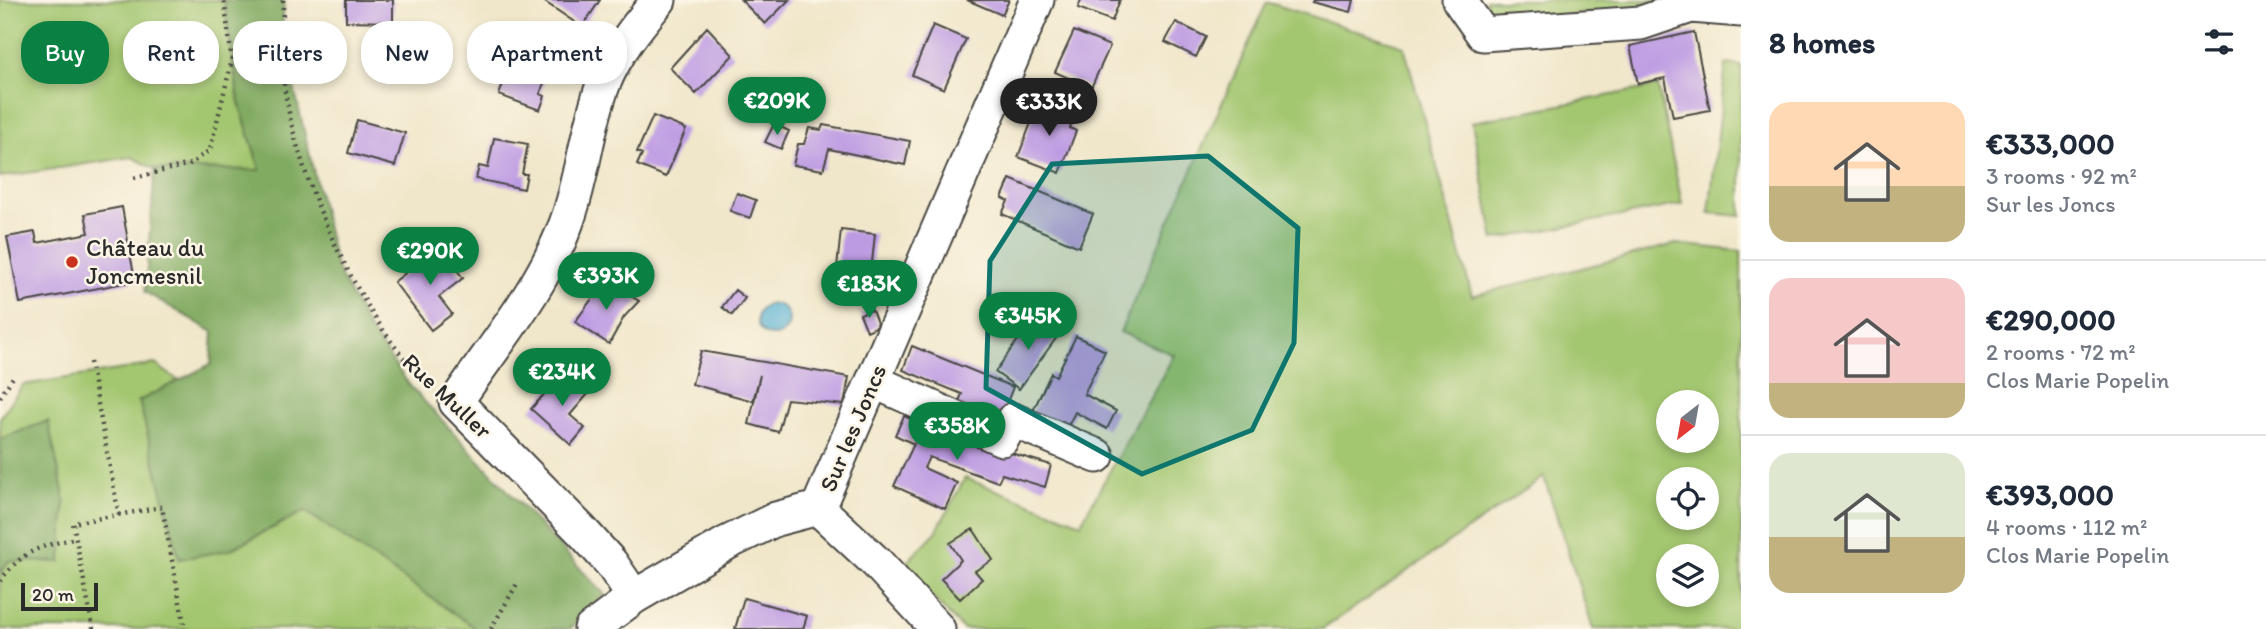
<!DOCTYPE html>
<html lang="en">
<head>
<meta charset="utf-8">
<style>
  body { margin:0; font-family:Itim,sans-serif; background:#f2f2f3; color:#1f2937; height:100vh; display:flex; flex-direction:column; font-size:26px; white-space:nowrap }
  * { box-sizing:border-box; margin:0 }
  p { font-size:23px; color:#747a83 }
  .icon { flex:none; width:38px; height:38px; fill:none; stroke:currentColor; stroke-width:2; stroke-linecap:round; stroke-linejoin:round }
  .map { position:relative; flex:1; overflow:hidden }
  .details { display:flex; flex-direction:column; background:#fff; width:525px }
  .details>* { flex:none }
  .hud { position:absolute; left:21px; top:21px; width:665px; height:63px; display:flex; gap:14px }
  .needle { width:46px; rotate:211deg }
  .buttons { position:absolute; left:1656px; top:390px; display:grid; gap:14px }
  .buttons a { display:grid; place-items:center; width:63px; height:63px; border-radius:50%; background:#fff; box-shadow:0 4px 10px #0003; font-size:35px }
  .scale { position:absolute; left:21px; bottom:18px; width:77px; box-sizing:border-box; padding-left:7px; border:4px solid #2b2b2b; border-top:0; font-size:19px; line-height:24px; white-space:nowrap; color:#2b2b2b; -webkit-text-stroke:5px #fcf5e5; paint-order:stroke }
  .price { position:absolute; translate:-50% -60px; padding:0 16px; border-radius:24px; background:#0b8043; color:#fff; font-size:23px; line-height:46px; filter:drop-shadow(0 2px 4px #0008) }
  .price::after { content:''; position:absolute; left:50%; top:42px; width:21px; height:16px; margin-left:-10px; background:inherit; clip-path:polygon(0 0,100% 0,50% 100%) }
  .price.on { background:#222; color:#fff }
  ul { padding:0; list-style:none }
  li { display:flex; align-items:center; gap:21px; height:175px; padding:0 28px }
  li+li { border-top:2px solid #e0e1e3 }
  li span { display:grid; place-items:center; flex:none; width:196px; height:140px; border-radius:21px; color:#555 }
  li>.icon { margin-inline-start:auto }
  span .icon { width:84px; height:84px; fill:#fffc; stroke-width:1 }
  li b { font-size:30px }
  h2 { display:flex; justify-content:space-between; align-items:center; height:84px; padding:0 28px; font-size:30px }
  .chip { padding:0 24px; border-radius:28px; background:#fff; box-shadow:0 4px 10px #0003; font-size:24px; line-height:63px }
  .chip.on { background:#0b8043; color:#fff }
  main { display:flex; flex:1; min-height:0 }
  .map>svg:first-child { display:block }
  .green { fill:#a3c66f; stroke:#67784d; stroke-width:2; fill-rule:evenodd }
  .forest { fill:#82ab62; stroke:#566b46; stroke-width:2 }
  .water { fill:#55b0d3; stroke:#406e7f; stroke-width:2 }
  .building { fill:#bd9be3 }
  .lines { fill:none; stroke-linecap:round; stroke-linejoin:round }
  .minor-casing { stroke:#494743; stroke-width:37 }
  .path { stroke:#494743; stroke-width:4.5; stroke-dasharray:2 5; stroke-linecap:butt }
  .minor { stroke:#fff; stroke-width:33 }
  .marked { fill:#0f766e; fill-opacity:0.2; stroke:#0f766e; stroke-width:5; stroke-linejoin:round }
  .poi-dot { fill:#c8321e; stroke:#fcf5e5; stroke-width:2.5 }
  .labels { text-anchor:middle; stroke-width:5; stroke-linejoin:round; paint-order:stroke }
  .poi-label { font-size:24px; fill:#2b2b2b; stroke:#fcf5e5; text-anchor:start }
  .street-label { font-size:24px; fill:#2b2b2b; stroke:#fcf5e5 }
</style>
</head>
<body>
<main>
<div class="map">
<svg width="1741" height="629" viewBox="0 0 1741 629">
  <rect width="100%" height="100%" fill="#fcf5e5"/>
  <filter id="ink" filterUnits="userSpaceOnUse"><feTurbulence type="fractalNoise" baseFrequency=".0143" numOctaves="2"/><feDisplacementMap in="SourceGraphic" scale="14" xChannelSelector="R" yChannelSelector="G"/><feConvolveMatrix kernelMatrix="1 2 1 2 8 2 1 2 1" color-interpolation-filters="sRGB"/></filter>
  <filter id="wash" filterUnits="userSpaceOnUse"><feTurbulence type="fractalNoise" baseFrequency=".00686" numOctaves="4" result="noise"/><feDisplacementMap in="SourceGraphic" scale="28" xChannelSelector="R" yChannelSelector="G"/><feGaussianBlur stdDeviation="1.57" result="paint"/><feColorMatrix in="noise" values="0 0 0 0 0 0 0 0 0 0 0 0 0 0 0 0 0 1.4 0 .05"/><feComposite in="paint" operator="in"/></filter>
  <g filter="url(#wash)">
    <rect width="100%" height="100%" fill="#f0e7cb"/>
    <path class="green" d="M0 0H224L239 102 260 170 155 169 132 157 0 177Z
      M1486 0H1667V10L1487 18Z
      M1267 2 1404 46 1472 296 1676 244 1741 251V629H1593L1544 477 1323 629H963L902 567 936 532 965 478 1081 523 1174 355 1120 332ZM1668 402H1706V441H1668ZM1668 480H1706V518H1668ZM1668 556H1706V595H1668Z
      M1726 64 1741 66V216L1709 213Z
      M1658 86 1682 204 1494 240 1472 122Z
      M155 364 179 381 139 401 230 550 305 511 477 629H0V575L8 561 48 421 0 439V418L23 385Z"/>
    <path class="forest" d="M224 0H284L282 37 336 267 368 328 411 387 605 595 570 629H477L305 511 229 550 179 559 139 401 211 364 213 332 145 292 155 169 260 170 239 102Z
      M48 421 65 500 61 562 8 561 0 575V439Z"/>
    <path class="water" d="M757 320a16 16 0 1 1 32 0a16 16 0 1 1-32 0Z"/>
    <g id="blocks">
      <path class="building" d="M346 0H393V22L346 21Z
        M542 0H600L582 27Z
        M741 0H789L765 24Z
        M967 0H1009L1002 15Z
        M1081 0H1120L1112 21 1078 8Z
        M1313 0H1354L1351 12 1312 2Z
        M1176 22 1206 37 1196 57 1165 42Z
        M933 25 966 39 944 89 912 75Z
        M707 27 733 55 696 94 670 68Z
        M1074 31 1110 46 1091 88 1055 72Z
        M1694 32 1710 110 1673 117 1665 78 1638 84 1630 46Z
        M520 55 550 66 540 94 545 96 540 110 499 95 506 76 511 78Z
        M1039 102 1074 115 1070 128 1076 131 1060 173 1018 157Z
        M653 116 686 129 666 177 637 165 642 154 637 152Z
        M357 120 405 133 395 166 348 153Z
        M774 124 789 131 781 149 765 142Z
        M823 125 910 141 905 165 829 149 823 170 793 165 798 144H804L809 128 821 130Z
        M494 138 528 144 522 174H527L524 189 476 179 479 166 488 168Z
        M1010 179 1093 214 1079 247 1002 214 1008 201 1002 198Z
        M737 193 756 200 750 218 730 211Z
        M122 207 135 281 20 303 7 237 35 232 37 243 89 233 85 214Z
        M841 230 875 234 871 272 837 268Z
        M439 247 463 278 439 297 452 314 431 330 394 282Z
        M605 281 639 301 624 317 609 344 575 322Z
        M735 290 745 298 732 315 722 307Z
        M872 310 878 326 867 331 860 314Z
        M1036 315 1060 333 1019 389 995 372Z
        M1076 336 1105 351 1084 394 1116 411 1107 429 1075 412 1064 434 1030 417 1051 373 1056 376Z
        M912 346 1013 387 998 425 956 408 962 394 903 370Z
        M701 351 849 377 844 405 787 399 778 432 749 424 760 375 753 401 692 384Z
        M564 372 588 394 570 415 585 428 571 445 531 409Z
        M904 416 939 431 941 426 1011 453 1051 465 1045 487 1002 474 998 482 929 457 924 468 957 483 945 509 894 486 914 444 895 435Z
        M973 529 993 560 975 571 982 579 960 599 941 579 961 560 950 543Z
        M744 598 807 616 803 629H735Z"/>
    </g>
  </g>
  <g filter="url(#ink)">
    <use href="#blocks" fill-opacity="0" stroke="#494743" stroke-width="2"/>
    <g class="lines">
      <defs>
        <path id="minor" d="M1459 0 1483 34 1641 23 1691 6 1741 10
          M873 381 1002 439 1013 420 1097 456
          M818 508 1037 0
          M818 508 877 563 938 629
          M634 597 611 563 582 531 456 402C494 345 542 289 566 224 583 179 586 130 603 85 616 52 637 26 659 0
          M591 629 634 597 727 543 776 519 818 508"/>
      </defs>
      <use href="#minor" class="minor-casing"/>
      <path class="path" d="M283 0C283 25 281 50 283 75 292 164 345 281 399 352 408 365 422 375 433 385
        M134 178 190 164 210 150 232 60 224 0
        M90 362 119 515
        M0 397 15 374
        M0 581C24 549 39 547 76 538
        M93 629 73 523 162 507 185 629
        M491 629 517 584"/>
      <use href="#minor" class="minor"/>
    </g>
  </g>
  <path class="marked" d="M1208 156 1298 228 1294 343 1252 430 1142 474 986 388 990 261 1052 164Z"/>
  <circle class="poi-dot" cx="72" cy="262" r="7"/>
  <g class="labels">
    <g class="poi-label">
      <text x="86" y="256">Château du<tspan x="86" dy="28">Joncmesnil</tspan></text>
    </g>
    <g class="street-label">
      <text transform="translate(447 396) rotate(43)" y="8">Rue Muller</text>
      <text transform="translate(853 428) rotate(-67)" y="8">Sur les Joncs</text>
    </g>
  </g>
</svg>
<div class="buttons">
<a><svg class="needle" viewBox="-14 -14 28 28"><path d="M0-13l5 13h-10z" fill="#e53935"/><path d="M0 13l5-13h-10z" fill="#747a83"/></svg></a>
<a><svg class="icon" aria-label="locate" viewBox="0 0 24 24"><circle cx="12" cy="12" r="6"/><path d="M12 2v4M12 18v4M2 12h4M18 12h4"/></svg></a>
<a><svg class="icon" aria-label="layers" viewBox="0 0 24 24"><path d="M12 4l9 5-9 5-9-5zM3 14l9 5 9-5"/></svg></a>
</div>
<div class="scale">20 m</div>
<b class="price" style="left:777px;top:137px">€209K</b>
<b class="price on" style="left:1049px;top:138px">€333K</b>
<b class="price" style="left:430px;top:287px">€290K</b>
<b class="price" style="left:606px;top:312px">€393K</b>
<b class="price" style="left:869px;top:320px">€183K</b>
<b class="price" style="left:1028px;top:352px">€345K</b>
<b class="price" style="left:562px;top:408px">€234K</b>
<b class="price" style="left:957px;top:462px">€358K</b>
<div class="hud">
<a class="chip on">Buy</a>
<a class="chip">Rent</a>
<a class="chip">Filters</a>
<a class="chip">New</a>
<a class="chip">Apartment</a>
</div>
</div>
<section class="details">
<h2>8 homes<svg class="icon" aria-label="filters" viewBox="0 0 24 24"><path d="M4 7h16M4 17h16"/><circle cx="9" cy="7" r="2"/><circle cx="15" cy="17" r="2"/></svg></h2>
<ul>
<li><span style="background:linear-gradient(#ffd9b3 60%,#c2b280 0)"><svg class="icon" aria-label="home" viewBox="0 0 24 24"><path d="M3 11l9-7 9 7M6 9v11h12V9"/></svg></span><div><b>€333,000</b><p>3 rooms · 92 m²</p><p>Sur les Joncs</p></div></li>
<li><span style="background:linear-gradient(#f6c9c9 75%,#c2b280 0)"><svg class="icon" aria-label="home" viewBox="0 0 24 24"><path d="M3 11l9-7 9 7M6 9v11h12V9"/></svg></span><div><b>€290,000</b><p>2 rooms · 72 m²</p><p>Clos Marie Popelin</p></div></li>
<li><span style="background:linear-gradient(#dfe7d0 60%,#c2b280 0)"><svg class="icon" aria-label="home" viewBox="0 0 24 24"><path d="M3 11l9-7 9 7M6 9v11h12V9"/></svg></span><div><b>€393,000</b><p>4 rooms · 112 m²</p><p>Clos Marie Popelin</p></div></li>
</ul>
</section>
</main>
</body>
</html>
